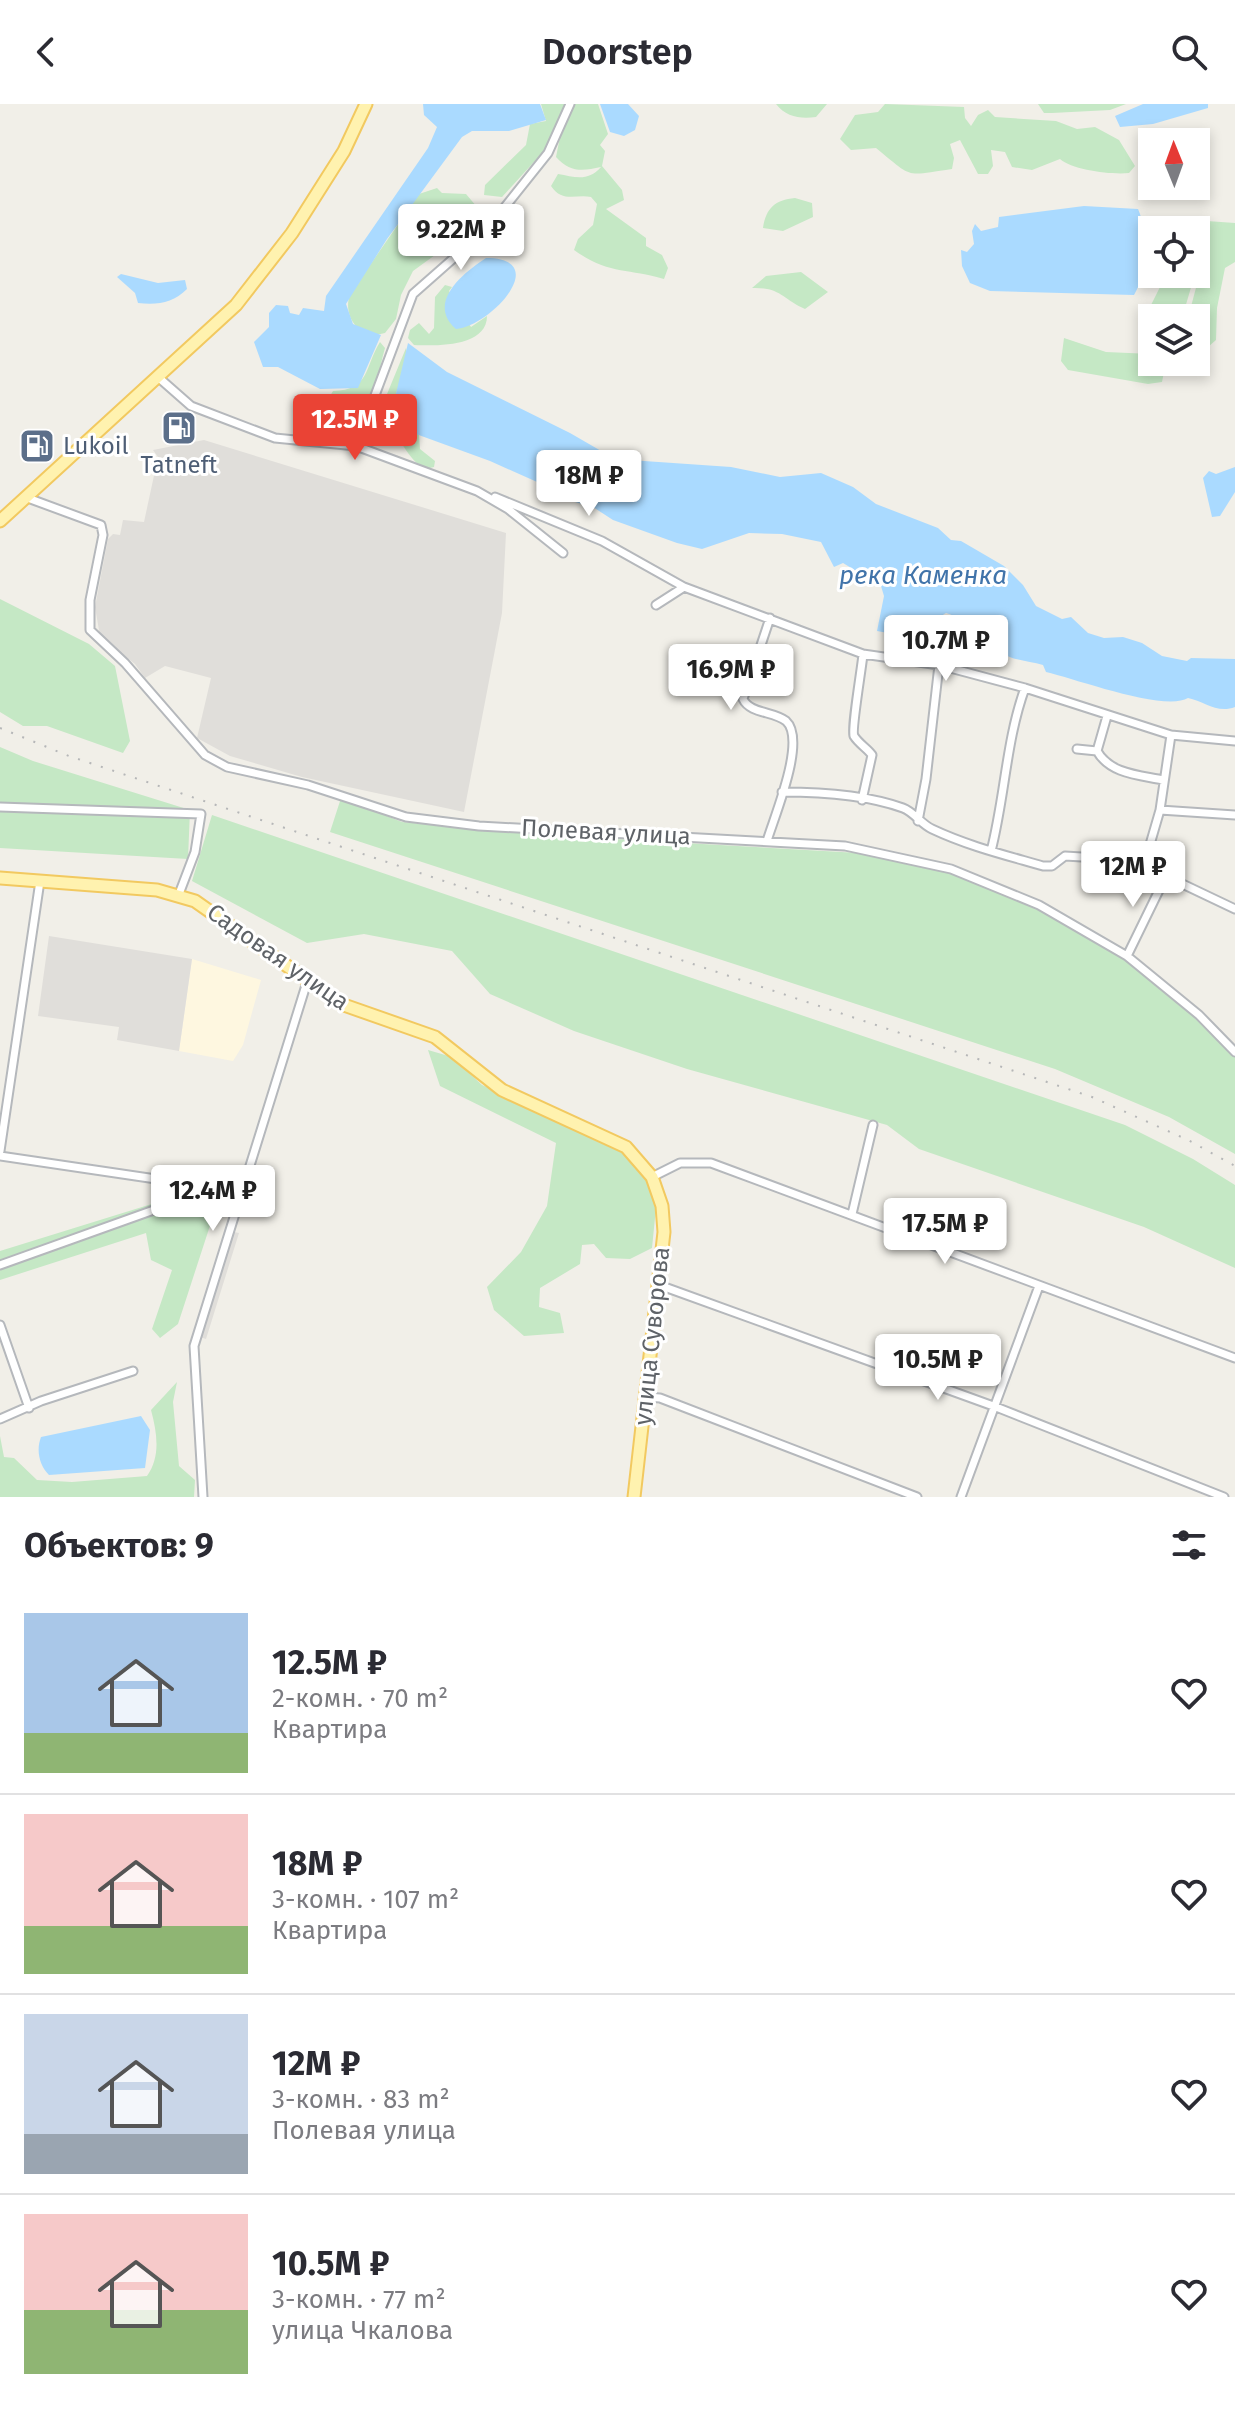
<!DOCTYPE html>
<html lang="ru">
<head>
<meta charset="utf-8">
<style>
  body { margin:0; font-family:"Fira Sans",sans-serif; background:#f7f7f7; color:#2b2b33; height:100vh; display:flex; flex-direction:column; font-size:30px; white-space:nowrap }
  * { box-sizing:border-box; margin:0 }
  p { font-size:26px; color:#7c7c81 }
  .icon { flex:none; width:44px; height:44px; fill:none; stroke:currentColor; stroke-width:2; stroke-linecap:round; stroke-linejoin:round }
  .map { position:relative; height:1393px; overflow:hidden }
  .side { display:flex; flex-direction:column; background:#fff; flex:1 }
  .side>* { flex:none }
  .needle { width:52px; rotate:359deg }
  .controls { position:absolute; left:1138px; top:24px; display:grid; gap:16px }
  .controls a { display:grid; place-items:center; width:72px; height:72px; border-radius:0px; background:#fff; box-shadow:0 4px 12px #0003; font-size:40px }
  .price { position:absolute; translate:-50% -68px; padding:0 18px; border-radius:8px; background:#fff; color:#222; font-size:26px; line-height:52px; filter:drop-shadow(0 2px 4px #0008) }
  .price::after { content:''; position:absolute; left:50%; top:48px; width:24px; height:18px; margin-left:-12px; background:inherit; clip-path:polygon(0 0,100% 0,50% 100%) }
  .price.selected { background:#ea4335; color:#fff }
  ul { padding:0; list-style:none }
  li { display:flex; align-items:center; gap:24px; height:200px; padding:0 24px }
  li+li { border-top:2px solid #e1e1e2 }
  li span { display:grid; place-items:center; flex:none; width:224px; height:160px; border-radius:0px; color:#555 }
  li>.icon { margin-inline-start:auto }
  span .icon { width:96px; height:96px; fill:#fffc; stroke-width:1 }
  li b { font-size:34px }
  h2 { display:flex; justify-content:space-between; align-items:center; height:96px; padding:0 24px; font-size:34px }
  header { display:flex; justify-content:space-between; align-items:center; height:104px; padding:0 24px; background:#fff; font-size:36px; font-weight:600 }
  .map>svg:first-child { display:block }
  .commercial { fill:#fef7e0 }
  .industrial { fill:#e0deda }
  .green { fill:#c5e8c5 }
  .water { fill:#aadaff }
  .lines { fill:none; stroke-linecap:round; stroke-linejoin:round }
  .street-casing { stroke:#b5b8bc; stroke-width:11 }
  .primary-casing { stroke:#f2c960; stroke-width:15 }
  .street { stroke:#fff; stroke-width:7 }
  .primary { stroke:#fff2af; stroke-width:11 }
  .rail { stroke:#b6b7b8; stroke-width:2; stroke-dasharray:2 10; stroke-linecap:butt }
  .labels { text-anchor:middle; stroke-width:6; stroke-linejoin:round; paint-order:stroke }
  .service-label { font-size:24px; fill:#4e5e75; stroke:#fff; text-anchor:start }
  .street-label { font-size:24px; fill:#5f6368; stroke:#fff }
  .water-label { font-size:26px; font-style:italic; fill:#4174aa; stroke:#fff }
</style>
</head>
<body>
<header><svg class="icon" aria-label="back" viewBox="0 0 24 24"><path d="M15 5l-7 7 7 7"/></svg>Doorstep<svg class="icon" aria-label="search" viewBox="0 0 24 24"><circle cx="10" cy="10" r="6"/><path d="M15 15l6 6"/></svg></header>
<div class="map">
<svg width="1235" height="1393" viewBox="0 0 1235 1393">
  <rect width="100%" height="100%" fill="#f1efe8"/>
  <path class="commercial" d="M192 855 261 876 243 941 233 957 179 947Z"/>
  <path class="industrial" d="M204 336 506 429 502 509 464 708 302 673 230 652 197 634 211 574 165 562 145 574 135 560 100 532 95 503 108 435 113 430 120 431 123 416 144 418 158 353 153 346Z
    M49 832 192 855 179 947 117 936 119 923 38 912Z
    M234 1128 239 1129 206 1235 200 1233Z"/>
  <path class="green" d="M541 0H567L543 48 502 93 484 91 485 81 526 41 530 20 546 17Z
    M574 0H598L608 30 600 41 605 47 602 62 622 86 624 96 606 105 646 134V142L662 151 668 164 664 175C627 164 609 171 574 146L578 135 593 121 597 100 591 93C576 90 562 99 551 82L558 70C575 73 588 78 601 63 583 67 570 69 556 53L561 28Z
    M776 0H827L816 13C800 15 786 13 776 0Z
    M885 0 964 3 965 14 971 22 978 11 988 6 995 13 1056 17 1077 25 1095 23 1119 36 1135 62 1129 69C1112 71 1072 66 1060 55L1032 66 1012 63 1005 48 991 46 993 62 988 70H978L960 36 950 40 954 54 952 65C904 72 914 75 876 44L851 46 840 35 855 11 878 8Z
    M1038 0H1126L1110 6 1052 9H1044Z
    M437 84 442 89 466 90 477 103 480 113 475 122 413 167 401 191 396 215 385 229C360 236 342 213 350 190L419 90Z
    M795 94 812 99 813 113 783 127 763 124C766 104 775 96 795 94Z
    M1193 116 1235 119V158L1225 164 1217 204 1216 236 1208 243 1196 240V214H1188L1202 161 1196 149V126H1189Z
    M801 168 828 188 805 205C782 195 781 183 752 184L766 172Z
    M1161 170H1195L1182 214H1157L1150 203 1160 183Z
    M445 181 452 183 449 187 471 223 487 212C487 243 437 242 414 241L408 234 410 226 419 219 429 230 434 224 435 193Z
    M1064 234 1106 248 1152 250V258H1166L1162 278 1148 280 1068 266 1061 257Z
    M380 238 385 244C374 283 374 327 324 329 314 330 302 326 296 317L300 311 318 312 333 287C370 286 364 264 380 238Z
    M406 244C411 260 395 285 393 302L419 331 420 345 435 357 434 363 426 365C406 356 402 331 383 319L380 307Z
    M0 495 89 540 115 562 130 637 123 649 47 622H23L0 608Z
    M0 643 33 657 190 706 188 755 0 744Z
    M341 694 402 718 544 731 859 749 964 772 1039 804 1120 851 1196 911 1235 951V1050L1169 1013 1055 965 330 728Z
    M212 711 1125 1021 1193 1055 1235 1081V1164L1144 1123 919 1045 887 1021 687 965 574 927 490 890 452 847 364 830 307 839 192 777Z
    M428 946 452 953 482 981 614 1039 644 1067 656 1104 652 1144 630 1155 606 1154 594 1140 582 1141 580 1160 540 1184 539 1203 560 1209 564 1229 524 1232 494 1206 487 1183 521 1148 547 1102 556 1039 440 982Z
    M193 1074 207 1076 219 1094 178 1220 160 1234 152 1225 172 1166 151 1156 146 1129 0 1176V1147L184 1090Z
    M177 1278 173 1298 179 1362 195 1376 194 1393H0V1332L4 1353 14 1354 37 1376 72 1378 147 1372C161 1352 157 1329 151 1306Z"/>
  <path class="water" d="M423 0H540L546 16 509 27H472L462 33 387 135 346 200 353 220 381 231 358 284 320 285 278 263H263L254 238 269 223V209L276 201 288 202 290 209 299 211 303 204 324 207 326 192 428 44 437 23 424 11Z
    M628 0 639 12 635 26 624 32 610 28 600 0Z
    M1143 0H1208V4L1153 20 1120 23 1115 12Z
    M1084 102 1138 105C1149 131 1149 166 1134 191L990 187 970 179 962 162 961 146 967 148 974 140 972 127 975 120 981 127 998 123 999 113Z
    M486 154C553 154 491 222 456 225 426 199 463 169 486 154Z
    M121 170 158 179 185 176 187 185C173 199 158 201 138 199L135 189 117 173Z
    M408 239 447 268 570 329 615 355 731 363 780 373 821 369 853 383 876 400 938 424 951 436 961 437 1004 462 1023 481 1036 502 1062 515 1071 513 1088 529 1104 534 1123 533 1142 539 1162 552 1187 557 1191 554 1235 555V603C1217 610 1204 597 1188 594 1165 608 1076 575 1046 568L1043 561C1030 557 1014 557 1002 549 983 537 967 515 946 509L930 519 909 517 888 529 877 527 884 492 881 482 843 459 834 463 821 438 782 430 749 429 702 445 677 439 613 416 593 403 568 396 555 386 490 357 416 330 393 302Z
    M1235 363V388L1220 412 1212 413 1203 374 1209 367 1216 370Z
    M141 1312 150 1326 145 1364 49 1371C39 1361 36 1346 41 1333Z"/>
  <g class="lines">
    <defs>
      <path id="street" d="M158 273 191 302 275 334 356 342 477 387 508 405 563 449
        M356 342 413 190 489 123 548 49 570 0
        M25 393 101 421 103 431 90 496V526L125 559 205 651 227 663 308 681 406 713 479 722 845 742 951 765 1039 801 1127 852 1199 911 1235 948
        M495 393 602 437 684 483
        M656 501 684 483 863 550 939 561 1025 584 1171 631 1235 637
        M1077 645 1097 647C1110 670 1139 671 1163 676
        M1097 647 1107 612
        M782 688C820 688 867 691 903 704 914 708 921 720 932 725 968 742 1005 751 1043 762H1052L1065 752 1132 756 1235 805
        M862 696 872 651C867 644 859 640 854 632 851 626 862 563 863 550
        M0 703 201 710 195 748 179 790
        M1160 706 1235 711
        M918 717 926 675 939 561
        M767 737C774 713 807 636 786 617 774 607 750 610 743 595L770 514
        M991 747C1005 693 1006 636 1025 584
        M1144 761 1160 706 1171 631
        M1127 852 1166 772
        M0 1047 40 777
        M0 1052 183 1079
        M652 1073 680 1059H711L1235 1254
        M852 1110 873 1021
        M0 1161 165 1102
        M659 1181 996 1303 1224 1393
        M0 1221 29 1304
        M646 1293 660 1294 917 1393
        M0 1315 41 1297 133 1267
        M203 1393 194 1242 307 878
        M961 1393 1039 1182"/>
      <path id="primary" d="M0 417 236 201 292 129 344 47 366 0
        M0 774 157 786 195 797 341 900 435 933 502 986 626 1043 652 1073 662 1102 664 1128 634 1393"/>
    </defs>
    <use href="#street" class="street-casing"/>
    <use href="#primary" class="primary-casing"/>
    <use href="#street" class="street"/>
    <use href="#primary" class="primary"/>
    <path class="rail" d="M0 624 69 652 1092 993 1188 1036 1235 1062"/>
  </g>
  <defs>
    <symbol id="fuel-square" viewBox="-11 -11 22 22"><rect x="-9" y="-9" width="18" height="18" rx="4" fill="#5c6f8a" stroke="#fff"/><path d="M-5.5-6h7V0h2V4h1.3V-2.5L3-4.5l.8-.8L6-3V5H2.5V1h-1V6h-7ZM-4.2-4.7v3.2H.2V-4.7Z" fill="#fff"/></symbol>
  </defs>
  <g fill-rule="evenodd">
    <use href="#fuel-square" x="159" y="304" width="40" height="40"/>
    <use href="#fuel-square" x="17" y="322" width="40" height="40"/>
  </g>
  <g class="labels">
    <g class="service-label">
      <text x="63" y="350">Lukoil</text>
      <text x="179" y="369" text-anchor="middle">Tatneft</text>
    </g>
    <g class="street-label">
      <text transform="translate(606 728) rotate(3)" y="8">Полевая улица</text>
      <text transform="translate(278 853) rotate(35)" y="8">Садовая улица</text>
      <text transform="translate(652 1232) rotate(-84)" y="8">улица Суворова</text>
    </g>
    <g class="water-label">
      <text x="923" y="480">река Каменка</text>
    </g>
  </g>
</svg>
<div class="controls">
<a><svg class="needle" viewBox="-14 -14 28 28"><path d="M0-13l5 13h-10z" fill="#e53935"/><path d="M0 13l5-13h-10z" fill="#7c7c81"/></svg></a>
<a><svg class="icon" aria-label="locate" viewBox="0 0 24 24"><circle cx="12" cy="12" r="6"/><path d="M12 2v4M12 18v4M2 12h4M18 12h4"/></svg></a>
<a><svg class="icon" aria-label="layers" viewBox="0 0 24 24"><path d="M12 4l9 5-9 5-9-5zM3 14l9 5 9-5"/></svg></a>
</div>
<b class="price" style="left:461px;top:168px">9.22M ₽</b>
<b class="price selected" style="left:355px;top:358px">12.5M ₽</b>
<b class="price" style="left:589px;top:414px">18M ₽</b>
<b class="price" style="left:946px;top:579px">10.7M ₽</b>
<b class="price" style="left:731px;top:608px">16.9M ₽</b>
<b class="price" style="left:1133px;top:805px">12M ₽</b>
<b class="price" style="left:213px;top:1129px">12.4M ₽</b>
<b class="price" style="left:945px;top:1162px">17.5M ₽</b>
<b class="price" style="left:938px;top:1298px">10.5M ₽</b>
</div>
<section class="side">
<h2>Объектов: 9<svg class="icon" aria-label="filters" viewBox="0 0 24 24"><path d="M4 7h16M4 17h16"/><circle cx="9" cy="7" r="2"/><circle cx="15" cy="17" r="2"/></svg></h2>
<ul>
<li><span style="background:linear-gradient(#a9c7e8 75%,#8fb573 0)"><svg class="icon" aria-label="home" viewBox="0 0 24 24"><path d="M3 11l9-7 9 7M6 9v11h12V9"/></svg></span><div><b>12.5M ₽</b><p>2-комн. · 70 m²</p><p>Квартира</p></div><svg class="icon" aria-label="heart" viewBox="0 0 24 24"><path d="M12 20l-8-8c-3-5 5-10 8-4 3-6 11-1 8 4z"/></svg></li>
<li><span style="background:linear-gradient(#f6c9c9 70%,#8fb573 0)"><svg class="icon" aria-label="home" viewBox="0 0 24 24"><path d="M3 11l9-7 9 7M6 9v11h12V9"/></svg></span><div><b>18M ₽</b><p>3-комн. · 107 m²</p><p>Квартира</p></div><svg class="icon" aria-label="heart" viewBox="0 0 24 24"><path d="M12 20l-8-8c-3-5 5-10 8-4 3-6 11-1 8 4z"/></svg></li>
<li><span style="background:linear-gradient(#c9d6e8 75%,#9aa5b1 0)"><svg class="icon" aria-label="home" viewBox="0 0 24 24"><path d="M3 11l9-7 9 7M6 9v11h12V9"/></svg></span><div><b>12M ₽</b><p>3-комн. · 83 m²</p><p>Полевая улица</p></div><svg class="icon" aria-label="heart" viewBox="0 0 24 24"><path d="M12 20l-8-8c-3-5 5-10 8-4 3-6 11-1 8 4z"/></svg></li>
<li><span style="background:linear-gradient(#f6c9c9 60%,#8fb573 0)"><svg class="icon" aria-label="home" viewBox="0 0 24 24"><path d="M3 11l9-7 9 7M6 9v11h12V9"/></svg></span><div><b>10.5M ₽</b><p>3-комн. · 77 m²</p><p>улица Чкалова</p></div><svg class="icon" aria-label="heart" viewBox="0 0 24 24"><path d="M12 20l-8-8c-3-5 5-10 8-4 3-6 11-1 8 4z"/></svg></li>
</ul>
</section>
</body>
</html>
